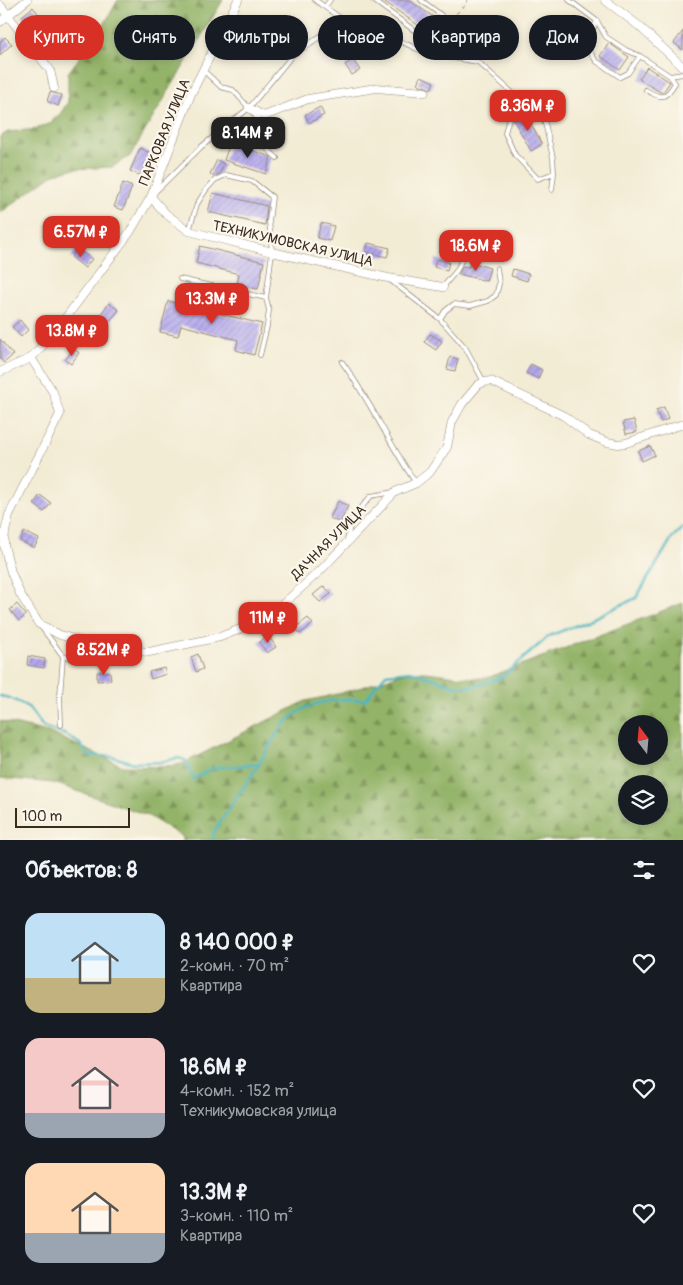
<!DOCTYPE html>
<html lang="ru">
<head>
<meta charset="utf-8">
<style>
  body { margin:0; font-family:Pangolin,sans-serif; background:#242831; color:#f1f3f6; height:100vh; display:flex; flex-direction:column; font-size:19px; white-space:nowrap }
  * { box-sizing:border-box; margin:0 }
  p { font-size:16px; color:#9ea1a6 }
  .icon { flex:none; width:28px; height:28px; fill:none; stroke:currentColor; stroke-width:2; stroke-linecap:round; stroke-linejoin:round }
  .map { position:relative; height:840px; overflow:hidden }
  .sheet { display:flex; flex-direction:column; background:#171b24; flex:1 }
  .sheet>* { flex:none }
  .banner { position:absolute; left:15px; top:15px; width:654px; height:45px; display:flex; gap:10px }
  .needle { width:32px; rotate:344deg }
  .tools { position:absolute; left:618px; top:715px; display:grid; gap:10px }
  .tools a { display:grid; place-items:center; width:50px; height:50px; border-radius:50%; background:#171b24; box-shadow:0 2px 8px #0003; font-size:25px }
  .scale { position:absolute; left:15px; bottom:12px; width:115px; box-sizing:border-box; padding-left:5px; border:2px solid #3b2a1e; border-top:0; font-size:14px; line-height:18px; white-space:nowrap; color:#3b2a1e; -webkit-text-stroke:4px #fbf7ec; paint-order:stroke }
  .price { position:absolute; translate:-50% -42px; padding:0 11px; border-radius:10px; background:#d93025; color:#fff; font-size:16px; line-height:32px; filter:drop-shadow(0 1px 2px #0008) }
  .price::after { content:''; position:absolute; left:50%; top:30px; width:15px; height:11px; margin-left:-8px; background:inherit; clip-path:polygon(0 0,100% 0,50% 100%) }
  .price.active { background:#222; color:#fff }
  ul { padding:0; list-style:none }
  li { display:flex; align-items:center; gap:15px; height:125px; padding:0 25px }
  li span { display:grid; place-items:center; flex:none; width:140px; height:100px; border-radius:15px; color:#555 }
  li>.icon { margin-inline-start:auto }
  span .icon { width:60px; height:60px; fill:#fffc; stroke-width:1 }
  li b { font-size:21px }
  h2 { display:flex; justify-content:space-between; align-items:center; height:60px; padding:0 25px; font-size:21px }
  .pill { padding:0 18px; border-radius:22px; background:#171b24; box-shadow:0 2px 8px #0003; font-size:18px; line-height:45px }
  .pill.active { background:#d93025; color:#fff }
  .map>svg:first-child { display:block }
  .forest { fill:url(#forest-firs); stroke:#676e42; fill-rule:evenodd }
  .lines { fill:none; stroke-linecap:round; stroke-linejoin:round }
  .stream { stroke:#46b5c1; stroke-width:2.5 }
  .building { fill:url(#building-hatch) }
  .lane-casing { stroke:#978b7a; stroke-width:5.5 }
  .street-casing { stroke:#978b7a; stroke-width:9 }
  .path { stroke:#978b7a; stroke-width:1; stroke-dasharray:4 4; stroke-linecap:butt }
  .lane { stroke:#fff; stroke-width:4 }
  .street { stroke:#fff; stroke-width:8 }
  .labels { text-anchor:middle; stroke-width:4.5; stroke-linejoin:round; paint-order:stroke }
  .street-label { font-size:14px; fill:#3b2a1e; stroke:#fbf7ec }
</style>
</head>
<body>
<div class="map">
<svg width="683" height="840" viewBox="0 0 683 840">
  <defs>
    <pattern id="forest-firs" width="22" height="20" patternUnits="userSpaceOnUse" patternTransform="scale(1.25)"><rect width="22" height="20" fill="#93b367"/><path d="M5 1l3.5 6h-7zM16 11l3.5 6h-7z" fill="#799254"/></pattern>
    <pattern id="building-hatch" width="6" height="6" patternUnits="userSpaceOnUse" patternTransform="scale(1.25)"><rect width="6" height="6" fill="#b3a8ef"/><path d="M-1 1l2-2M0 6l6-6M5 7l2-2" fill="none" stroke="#9389c1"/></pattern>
  </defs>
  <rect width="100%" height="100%" fill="#fbf7ec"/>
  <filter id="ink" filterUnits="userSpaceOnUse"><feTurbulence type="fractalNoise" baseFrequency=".02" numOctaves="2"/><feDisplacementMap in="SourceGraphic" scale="10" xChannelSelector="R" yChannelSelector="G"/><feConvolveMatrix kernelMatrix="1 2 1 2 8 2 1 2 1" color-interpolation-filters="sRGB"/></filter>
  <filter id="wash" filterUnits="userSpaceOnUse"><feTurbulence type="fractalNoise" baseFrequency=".0096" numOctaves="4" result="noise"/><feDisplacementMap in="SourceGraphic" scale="20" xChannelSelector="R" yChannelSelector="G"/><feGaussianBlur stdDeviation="1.12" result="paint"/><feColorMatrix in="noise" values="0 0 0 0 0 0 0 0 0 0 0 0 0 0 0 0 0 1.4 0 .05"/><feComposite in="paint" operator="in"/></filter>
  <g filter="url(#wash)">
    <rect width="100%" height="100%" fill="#f3ecd5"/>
    <path class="forest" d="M118 0H223L130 156 112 167 71 169 52 175 0 213V137L8 132 36 129 49 124 60 114 68 102V73L105 23Z
      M683 603V840H183V837L147 815 54 783 0 778V721L48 732 123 766 160 767 182 764 306 701C332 696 357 689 381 681 387 679 393 676 399 674 428 667 458 680 487 678ZM626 724H659V756H626ZM626 784H659V816H626Z"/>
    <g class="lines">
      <path class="stream" d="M0 696 10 698 28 707 43 727 66 735 80 744 88 755 113 757 134 763 160 762 178 758 185 760 194 779 212 768 259 764C270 745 281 722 300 711 319 700 344 698 365 700L374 688 386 674 410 671 456 686 473 687 502 677 549 636 587 621 636 598 672 538 683 527
        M212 840 215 830 259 764"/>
    </g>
    <g id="blocks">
      <path class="building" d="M382 0H409L439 21 431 34Z
        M33 7 40 16 29 25 22 16Z
        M683 31V50L674 43Z
        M5 37 12 44 0 55V42Z
        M609 43 629 57 620 70 600 56Z
        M353 60 360 70 352 75 345 65Z
        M647 67 670 82 663 92H660L639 79Z
        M421 76 434 82 431 89 418 84Z
        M50 92 62 95 58 106 47 101Z
        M320 107 324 115 309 123 305 115Z
        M525 113 542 144 531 151 513 119Z
        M230 143 271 157 266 174 224 160Z
        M140 148 152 154 142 176 130 171Z
        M217 160 224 164 219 174 214 176 210 174Z
        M123 183 132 187 123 210 114 207Z
        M213 193 267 206 265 225 208 212Z
        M321 223 334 226 330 241 317 238Z
        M368 243 390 248 387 257 366 252Z
        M200 246 264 262 258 289 237 285 239 274 196 263Z
        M77 249 92 259 85 268 71 257Z
        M436 259 449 262 447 271 434 267Z
        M470 262 490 268 486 281 459 274 463 266 469 267Z
        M513 269 529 274 527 281 511 276Z
        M168 301 262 324 254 355 236 350 238 340 181 325 178 336 160 332Z
        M109 303 119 310 109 322 100 315Z
        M20 320 28 330 21 337 12 327Z
        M430 334 442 341 436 350 424 342Z
        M0 339 13 355 4 363 0 358Z
        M74 349 79 353 71 364 65 360Z
        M450 357 458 359 455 371 447 369Z
        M531 364 542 370 538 379 526 373Z
        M664 407 668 419 661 422 656 410Z
        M634 420 637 432 626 434 623 422Z
        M650 446 655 455 642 461 638 451Z
        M40 495 51 503 44 512 34 504Z
        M338 501 348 506 340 523 330 518Z
        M24 532 39 539 34 548 20 541Z
        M324 586 331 594 320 602 313 595Z
        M17 604 26 615 19 621 10 610Z
        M308 618 313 624 300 634 295 628Z
        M268 635 276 647 267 653 259 642Z
        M198 654 203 669 196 672 191 657Z
        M28 656 45 659 44 668 27 665Z
        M164 668 166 674 151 679 149 672Z
        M97 672H110L111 680 97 681Z"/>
    </g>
  </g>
  <g filter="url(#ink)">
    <use href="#blocks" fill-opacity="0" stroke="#978b7a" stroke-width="1"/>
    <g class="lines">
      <defs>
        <path id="lane" d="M315 0 343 20 372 28 428 54 478 62 515 95 535 101 542 110 553 158 554 173 552 190
          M373 0 430 42 434 40 445 23 441 15 421 0
          M569 0 597 21 606 37 626 50 640 56 670 76 683 74
          M325 7 330 0
          M597 21 585 44 596 61 620 77 628 73 640 56
          M204 71 221 87 233 90 249 108 260 122 262 144 277 158
          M646 90C661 99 665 100 675 83L670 76
          M515 95 505 133 515 155 538 179 554 173
          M154 193 201 147 249 108 291 57 343 20
          M189 231 197 204 206 190 215 180 226 175 252 181 272 197 269 221 272 252 266 298 269 310 267 326 260 355
          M180 279 266 298
          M390 280 440 319 465 347 484 382
          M443 287 457 270 462 259
          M440 319 445 311 454 304 470 306 488 301 496 295 499 284 497 268
          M342 362C370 400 389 444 416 483
          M347 541 351 520 371 496 394 492
          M42 628 63 656 70 658 130 654
          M61 725 60 696 63 656"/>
        <path id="street" d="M605 0 639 26 683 67
          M0 5 50 70 54 88
          M0 22 27 0
          M249 108 264 116 308 99 376 88 425 92
          M151 197 166 214 189 231 272 252 388 278 443 287
          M31 358 53 392 60 414 9 515 5 532 4 545 11 572 20 594 39 624 60 635 105 648 149 652 220 637 253 624 275 611 320 571 395 492 416 483 430 472 447 447 452 422 462 404 478 385 484 382 491 381 564 416 589 435 607 442 618 444 626 443 683 424
          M0 372 31 358 52 336 130 232 151 197 191 94 238 0"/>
      </defs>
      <use href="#lane" class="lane-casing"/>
      <use href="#street" class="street-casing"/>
      <path class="path" d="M450 19 466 5 467 0"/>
      <use href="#lane" class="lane"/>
      <use href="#street" class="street"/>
    </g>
  </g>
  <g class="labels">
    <g class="street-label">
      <text transform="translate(164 132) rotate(-68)" y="5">ПАРКОВАЯ УЛИЦА</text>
      <text transform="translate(293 243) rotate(13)" y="5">ТЕХНИКУМОВСКАЯ УЛИЦА</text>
      <text transform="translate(328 542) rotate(-45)" y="5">ДАЧНАЯ УЛИЦА</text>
    </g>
  </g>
</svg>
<div class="tools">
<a><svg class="needle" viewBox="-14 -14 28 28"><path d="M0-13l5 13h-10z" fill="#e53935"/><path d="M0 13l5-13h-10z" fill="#9ea1a6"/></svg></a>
<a><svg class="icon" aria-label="layers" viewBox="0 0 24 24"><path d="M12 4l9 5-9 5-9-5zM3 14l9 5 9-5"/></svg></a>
</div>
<div class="scale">100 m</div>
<b class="price" style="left:528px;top:132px">8.36M ₽</b>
<b class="price active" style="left:248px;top:159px">8.14M ₽</b>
<b class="price" style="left:81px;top:258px">6.57M ₽</b>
<b class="price" style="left:476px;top:272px">18.6M ₽</b>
<b class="price" style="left:212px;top:325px">13.3M ₽</b>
<b class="price" style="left:72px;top:357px">13.8M ₽</b>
<b class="price" style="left:268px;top:644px">11M ₽</b>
<b class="price" style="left:104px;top:676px">8.52M ₽</b>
<div class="banner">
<a class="pill active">Купить</a>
<a class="pill">Снять</a>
<a class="pill">Фильтры</a>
<a class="pill">Новое</a>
<a class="pill">Квартира</a>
<a class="pill">Дом</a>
</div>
</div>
<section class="sheet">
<h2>Объектов: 8<svg class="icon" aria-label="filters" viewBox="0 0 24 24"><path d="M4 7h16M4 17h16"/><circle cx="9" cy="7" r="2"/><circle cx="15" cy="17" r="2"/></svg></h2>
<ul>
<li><span style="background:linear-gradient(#bfe0f5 65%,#c2b280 0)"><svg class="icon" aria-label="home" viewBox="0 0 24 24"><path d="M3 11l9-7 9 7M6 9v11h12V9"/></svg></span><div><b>8 140 000 ₽</b><p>2-комн. · 70 m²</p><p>Квартира</p></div><svg class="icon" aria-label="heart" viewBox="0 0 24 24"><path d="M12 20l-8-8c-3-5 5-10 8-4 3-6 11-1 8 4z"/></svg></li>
<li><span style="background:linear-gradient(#f6c9c9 75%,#9aa5b1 0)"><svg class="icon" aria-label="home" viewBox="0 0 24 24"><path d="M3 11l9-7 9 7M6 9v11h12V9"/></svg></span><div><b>18.6M ₽</b><p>4-комн. · 152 m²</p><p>Техникумовская улица</p></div><svg class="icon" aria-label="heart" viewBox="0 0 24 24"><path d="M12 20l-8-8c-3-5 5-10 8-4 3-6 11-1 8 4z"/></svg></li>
<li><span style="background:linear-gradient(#ffd9b3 70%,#9aa5b1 0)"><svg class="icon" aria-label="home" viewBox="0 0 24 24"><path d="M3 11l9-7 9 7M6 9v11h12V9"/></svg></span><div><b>13.3M ₽</b><p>3-комн. · 110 m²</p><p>Квартира</p></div><svg class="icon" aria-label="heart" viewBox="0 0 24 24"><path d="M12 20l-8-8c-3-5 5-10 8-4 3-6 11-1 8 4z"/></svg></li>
</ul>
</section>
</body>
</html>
